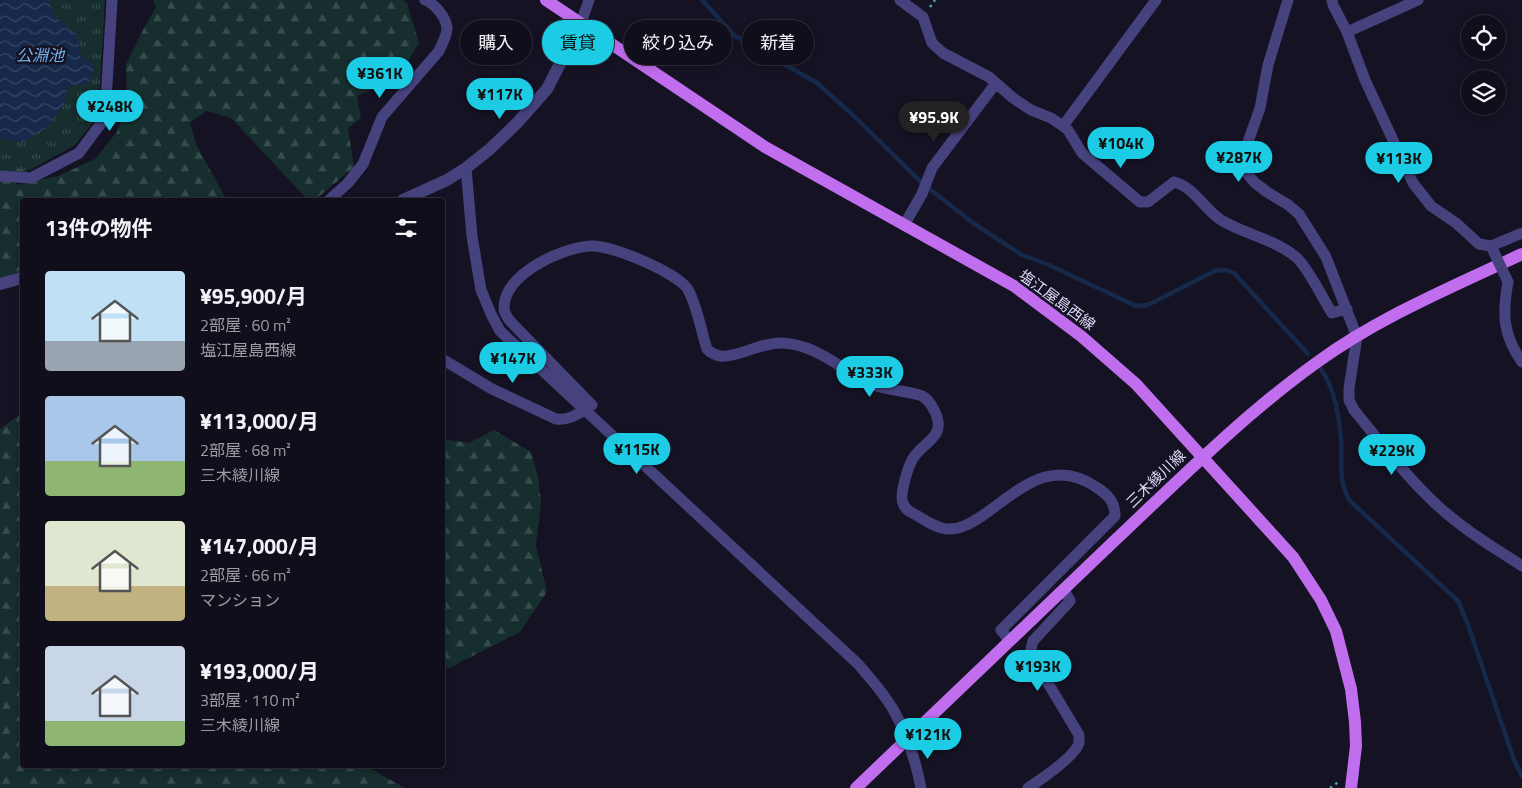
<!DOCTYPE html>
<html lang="ja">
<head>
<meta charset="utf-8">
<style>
  body { margin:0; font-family:"Titillium Web","Noto Sans JP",sans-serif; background:#1e1c28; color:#f1f3f6; height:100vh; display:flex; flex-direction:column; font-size:19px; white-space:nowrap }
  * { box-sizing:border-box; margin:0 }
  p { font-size:16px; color:#9c9ca3 }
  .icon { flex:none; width:28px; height:28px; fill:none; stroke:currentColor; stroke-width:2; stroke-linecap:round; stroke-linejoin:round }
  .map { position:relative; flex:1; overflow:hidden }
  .drawer { position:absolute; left:20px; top:198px; width:425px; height:570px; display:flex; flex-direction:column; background:#100e1b; border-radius:5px; box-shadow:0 2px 8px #0003,0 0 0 1px #302e3a }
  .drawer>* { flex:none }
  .guide { position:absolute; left:460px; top:20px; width:475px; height:45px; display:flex; gap:10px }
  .tools { position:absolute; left:1461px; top:15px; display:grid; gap:10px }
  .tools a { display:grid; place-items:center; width:45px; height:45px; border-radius:50%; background:#100e1b; box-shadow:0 2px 8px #0003,0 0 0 1px #302e3a; font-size:25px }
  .price { position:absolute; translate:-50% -42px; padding:0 11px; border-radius:18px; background:#1ccce4; color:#111; font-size:16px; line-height:32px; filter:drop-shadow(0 1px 2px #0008) }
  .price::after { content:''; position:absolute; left:50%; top:30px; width:15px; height:11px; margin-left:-8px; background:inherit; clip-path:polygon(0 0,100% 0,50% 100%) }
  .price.selected { background:#222; color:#fff }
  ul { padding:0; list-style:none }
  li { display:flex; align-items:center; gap:15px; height:125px; padding:0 25px }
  li span { display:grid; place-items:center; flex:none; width:140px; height:100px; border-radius:5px; color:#555 }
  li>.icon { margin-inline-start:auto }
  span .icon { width:60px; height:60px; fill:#fffc; stroke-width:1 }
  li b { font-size:21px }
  h2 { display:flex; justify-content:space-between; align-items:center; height:60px; padding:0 25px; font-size:21px }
  .tag { padding:0 18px; border-radius:22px; background:#100e1b; box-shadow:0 2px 8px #0003,0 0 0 1px #302e3a; font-size:18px; line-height:45px }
  .tag.selected { background:#1ccce4; color:#111 }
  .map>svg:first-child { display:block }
  .forest { fill:url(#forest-firs) }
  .park { fill:url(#park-tufts) }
  .water { fill:url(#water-waves) }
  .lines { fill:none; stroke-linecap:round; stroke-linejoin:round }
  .stream { stroke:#16294a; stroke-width:4.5 }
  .path { stroke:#3eaaa6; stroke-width:2.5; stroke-dasharray:2.5 4; stroke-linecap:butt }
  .minor { stroke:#46427e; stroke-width:11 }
  .tertiary { stroke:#46427e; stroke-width:12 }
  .primary { stroke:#c06dee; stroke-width:12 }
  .minor-bridge { stroke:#46427e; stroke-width:11 }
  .labels { text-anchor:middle; stroke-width:5; stroke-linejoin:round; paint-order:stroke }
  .street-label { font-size:15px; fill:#dedafb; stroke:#151224 }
  .water-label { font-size:16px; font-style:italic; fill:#74b3ee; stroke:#151224 }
</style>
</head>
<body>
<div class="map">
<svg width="1522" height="788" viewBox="0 0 1522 788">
  <defs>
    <pattern id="forest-firs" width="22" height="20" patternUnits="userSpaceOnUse" patternTransform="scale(1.25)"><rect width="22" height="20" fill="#162e2d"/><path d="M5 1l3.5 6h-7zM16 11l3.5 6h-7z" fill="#374c4c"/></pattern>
    <pattern id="park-tufts" width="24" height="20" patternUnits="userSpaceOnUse" patternTransform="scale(1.25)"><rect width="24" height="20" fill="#162e2d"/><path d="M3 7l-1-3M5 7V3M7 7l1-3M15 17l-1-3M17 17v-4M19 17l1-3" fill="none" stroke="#374c4c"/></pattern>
    <pattern id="water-waves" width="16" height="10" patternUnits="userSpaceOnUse" patternTransform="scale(1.25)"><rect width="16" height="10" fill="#16294a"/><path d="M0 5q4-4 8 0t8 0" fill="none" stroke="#374765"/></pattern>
  </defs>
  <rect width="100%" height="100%" fill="#151224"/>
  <path class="forest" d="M153 0H403L407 3 419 43 398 78 357 96 361 118 348 128 354 167 315 200H308L231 118 206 111 190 123 197 146 225 197 222 200H22V273L0 278V143L44 152 15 185 58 176 95 159 117 132 127 100 126 65 144 28 156 7Z
    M22 413V765H369V768L405 788H0V429Z
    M494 430 531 452 538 476 541 502 536 545 547 592 520 632 449 668 443 667V439L469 443Z"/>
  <path class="park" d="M0 0H105L98 116 75 145 30 170 0 167Z"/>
  <path class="water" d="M0 0H50L49 2 55 17 64 23 77 35 81 56 94 66 88 85 68 86 64 105 46 128 23 142 0 139Z"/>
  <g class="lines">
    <path class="stream" d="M702 0 734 35 817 83 853 115 922 183 973 223 1022 255 1049 265 1136 306 1148 305 1215 271 1226 270 1234 273 1308 354
      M1321 369C1335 390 1339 415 1341 440 1343 464 1337 479 1350 501L1458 601 1467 622 1514 760 1522 776"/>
    <path class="path" d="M930 7 935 0
      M1330 788 1340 781"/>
    <path class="minor" d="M900 0 923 17 932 43 943 53 989 77 1013 98 1031 110 1051 118 1063 126 1068 130 1082 153 1140 202H1148L1174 182C1194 187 1204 209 1221 220 1244 234 1277 240 1297 258 1308 268 1323 299 1332 313L1347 309
      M1288 0 1268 65 1260 108 1243 156 1245 171 1255 183 1267 192 1287 204 1299 214 1326 257 1357 337 1349 388V400L1354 410C1381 443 1407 478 1438 506 1464 530 1493 547 1522 566
      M1332 0 1333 5 1347 32 1418 0
      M581 23 589 0
      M1347 32 1365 80 1413 183 1431 206 1456 223 1479 244 1491 246 1522 233
      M1063 126 1156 0
      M466 168 472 236 481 290 491 314 500 331 858 664C871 679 884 693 894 711 907 734 916 762 921 788
      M0 176 31 178 79 153 105 118 112 0
      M329 200 348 183 363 164 382 117 439 51C442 44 447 36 447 28 446 17 435 4 425 0
      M904 225 922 194 932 168 996 83
      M1508 282C1502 314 1503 335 1522 362
      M442 359 492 389 556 419C570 421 581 412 592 405L510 321C507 317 504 312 504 308 504 274 561 248 590 246 610 244 675 272 687 288 697 304 701 331 707 349 711 353 715 355 720 356 737 358 761 342 783 343 819 345 843 372 874 385 889 391 910 391 922 396 928 399 931 404 934 410 949 438 921 442 912 460 908 468 899 495 903 503 905 510 911 512 916 515 926 521 936 528 947 529 960 530 971 523 982 516 1018 491 1051 456 1096 487 1107 494 1115 501 1115 516L1001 630 1010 641
      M1028 788C1040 780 1075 757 1079 743 1079 740 1079 738 1079 735L1030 653 1033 641 1070 601 1064 590"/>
    <path class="tertiary" d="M403 200 447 180 466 168 490 149 518 122 547 89 581 23
      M0 284 22 278"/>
    <path class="primary" d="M546 0 765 147 1014 286 1081 336 1136 384 1293 557 1321 600 1336 631 1351 689 1355 722 1356 746 1351 788
      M856 788C940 707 1025 627 1109 546 1176 483 1241 417 1316 363 1379 317 1452 287 1522 254"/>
    <path class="minor-bridge" d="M1491 246 1508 282"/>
  </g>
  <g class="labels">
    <g class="street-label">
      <text transform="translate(1057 300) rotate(36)" y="5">塩江屋島西線</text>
      <text transform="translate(1156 479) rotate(-44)" y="5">三木綾川線</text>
    </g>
    <g class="water-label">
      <text x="40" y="61">公淵池</text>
    </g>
  </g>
</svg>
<div class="tools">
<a><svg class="icon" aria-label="locate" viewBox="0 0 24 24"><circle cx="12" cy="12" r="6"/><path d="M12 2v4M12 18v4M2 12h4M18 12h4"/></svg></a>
<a><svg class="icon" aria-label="layers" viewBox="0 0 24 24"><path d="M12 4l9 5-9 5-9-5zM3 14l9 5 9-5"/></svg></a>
</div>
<b class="price" style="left:380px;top:99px">¥361K</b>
<b class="price" style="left:500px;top:120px">¥117K</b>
<b class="price" style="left:110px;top:132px">¥248K</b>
<b class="price selected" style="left:934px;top:143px">¥95.9K</b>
<b class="price" style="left:1121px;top:169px">¥104K</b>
<b class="price" style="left:1239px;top:183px">¥287K</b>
<b class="price" style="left:1399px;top:184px">¥113K</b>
<b class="price" style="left:513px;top:384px">¥147K</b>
<b class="price" style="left:870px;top:398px">¥333K</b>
<b class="price" style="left:637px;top:475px">¥115K</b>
<b class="price" style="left:1392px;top:476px">¥229K</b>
<b class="price" style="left:1038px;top:692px">¥193K</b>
<b class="price" style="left:928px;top:760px">¥121K</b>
<div class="guide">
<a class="tag">購入</a>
<a class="tag selected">賃貸</a>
<a class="tag">絞り込み</a>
<a class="tag">新着</a>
</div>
<section class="drawer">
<h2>13件の物件<svg class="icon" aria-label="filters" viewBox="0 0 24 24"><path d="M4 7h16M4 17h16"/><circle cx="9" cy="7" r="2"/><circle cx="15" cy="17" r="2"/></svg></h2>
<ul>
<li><span style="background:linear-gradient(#bfe0f5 70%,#9aa5b1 0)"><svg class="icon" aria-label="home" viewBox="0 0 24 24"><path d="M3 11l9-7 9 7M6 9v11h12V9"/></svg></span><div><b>¥95,900/月</b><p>2部屋 · 60 m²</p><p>塩江屋島西線</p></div></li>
<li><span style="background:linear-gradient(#a9c7e8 65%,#8fb573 0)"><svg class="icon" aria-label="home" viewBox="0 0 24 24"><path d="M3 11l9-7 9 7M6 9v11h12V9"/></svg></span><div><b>¥113,000/月</b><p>2部屋 · 68 m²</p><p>三木綾川線</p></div></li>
<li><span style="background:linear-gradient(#dfe7d0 65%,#c2b280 0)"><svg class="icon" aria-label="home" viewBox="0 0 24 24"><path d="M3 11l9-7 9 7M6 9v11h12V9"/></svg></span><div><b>¥147,000/月</b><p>2部屋 · 66 m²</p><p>マンション</p></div></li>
<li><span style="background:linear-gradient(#c9d6e8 75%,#8fb573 0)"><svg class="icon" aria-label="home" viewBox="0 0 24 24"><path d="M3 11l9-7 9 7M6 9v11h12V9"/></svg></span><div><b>¥193,000/月</b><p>3部屋 · 110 m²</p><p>三木綾川線</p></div></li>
</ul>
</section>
</div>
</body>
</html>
